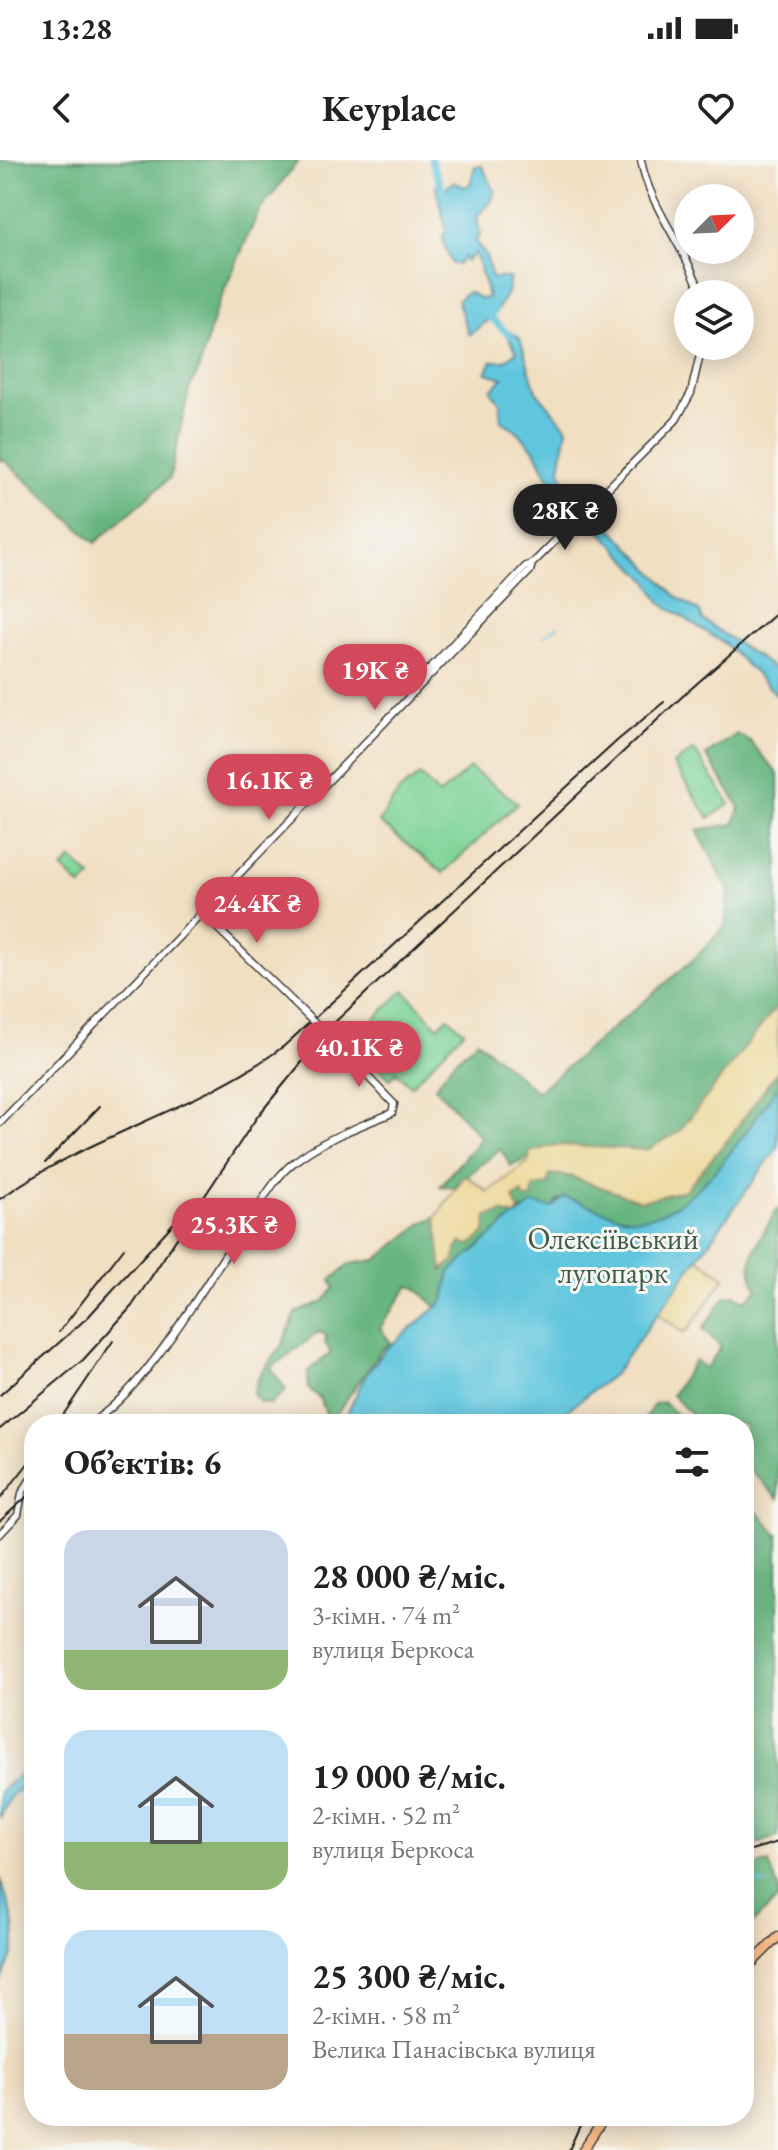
<!DOCTYPE html>
<html lang="uk">
<head>
<meta charset="utf-8">
<style>
  body { margin:0; font-family:"EB Garamond",serif; background:#f2f2f2; color:#222; height:100vh; display:flex; flex-direction:column; font-size:30px; white-space:nowrap }
  * { box-sizing:border-box; margin:0 }
  p { font-size:26px; color:#767676 }
  .icon { flex:none; width:44px; height:44px; fill:none; stroke:currentColor; stroke-width:2; stroke-linecap:round; stroke-linejoin:round }
  .map { position:relative; flex:1; overflow:hidden }
  .panel { position:absolute; left:24px; top:1254px; width:730px; height:712px; display:flex; flex-direction:column; background:#fff; border-radius:32px; box-shadow:0 4px 20px #0003 }
  .panel>* { flex:none }
  .needle { width:52px; rotate:66deg }
  .tools { position:absolute; left:674px; top:24px; display:grid; gap:16px }
  .tools a { display:grid; place-items:center; width:80px; height:80px; border-radius:50%; background:#fff; box-shadow:0 4px 20px #0003; font-size:40px }
  .price { position:absolute; translate:-50% -68px; padding:0 18px; border-radius:28px; background:#d1495b; color:#fff; font-size:26px; line-height:52px; filter:drop-shadow(0 2px 4px #0008) }
  .price::after { content:''; position:absolute; left:50%; top:48px; width:24px; height:18px; margin-left:-12px; background:inherit; clip-path:polygon(0 0,100% 0,50% 100%) }
  .price.current { background:#222; color:#fff }
  ul { padding:0; list-style:none }
  li { display:flex; align-items:center; gap:24px; height:200px; padding:0 40px }
  li span { display:grid; place-items:center; flex:none; width:224px; height:160px; border-radius:24px; color:#555 }
  li>.icon { margin-inline-start:auto }
  span .icon { width:96px; height:96px; fill:#fffc; stroke-width:1 }
  li b { font-size:34px }
  h2 { display:flex; justify-content:space-between; align-items:center; height:96px; padding:0 40px; font-size:34px }
  .status { display:flex; justify-content:space-between; align-items:center; height:56px; padding:0 40px; background:#fff; direction:ltr }
  .status svg { height:22px; fill:currentColor }
  header { display:flex; justify-content:space-between; align-items:center; height:104px; padding:0 40px; background:#fff; font-size:36px; font-weight:700 }
  .map>svg:first-child { display:block }
  .green { fill:#7dd396; stroke:#4c7859; stroke-width:2 }
  .forest { fill:#66b57f; stroke:#41684e; stroke-width:2 }
  .sand { fill:#eeda9e; stroke:#857b5d; stroke-width:2 }
  .water { fill:#60c6de; stroke:#3e717d; stroke-width:2 }
  .lines { fill:none; stroke-linecap:round; stroke-linejoin:round }
  .stream { stroke:#60c6de; stroke-width:2 }
  .river { stroke:#60c6de; stroke-width:7 }
  .minor-casing { stroke:#3c3935; stroke-width:9 }
  .major-casing { stroke:#3c3935; stroke-width:11 }
  .minor { stroke:#fff; stroke-width:6 }
  .major { stroke:#f9bc8a; stroke-width:8 }
  .tram { stroke:#1c1c1c; stroke-width:2 }
  .rail { stroke:#1c1c1c; stroke-width:2 }
  .minor-bridge-casing { stroke:#3c3935; stroke-width:9; stroke-linecap:butt }
  .minor-bridge { stroke:#fff; stroke-width:6 }
  .labels { text-anchor:middle; stroke-width:6; stroke-linejoin:round; paint-order:stroke }
  .park-label { font-size:30px; fill:#3e5c47; stroke:#f6f6f2 }
</style>
</head>
<body>
<div class="status"><b>13:28</b><svg viewBox="0 0 49 12"><path d="M0 12V9h3v3zM5 12V6h3v6zM10 12V3h3v9zM15 12V0h3v12zM26 1h20v11H26zM47 4h2v5h-2z"/></svg></div>
<header><svg class="icon" aria-label="back" viewBox="0 0 24 24"><path d="M15 5l-7 7 7 7"/></svg>Keyplace<svg class="icon" aria-label="heart" viewBox="0 0 24 24"><path d="M12 20l-8-8c-3-5 5-10 8-4 3-6 11-1 8 4z"/></svg></header>
<div class="map">
<svg width="778" height="1990" viewBox="0 0 778 1990">
  <rect width="100%" height="100%" fill="#f6f6f2"/>
  <filter id="ink" filterUnits="userSpaceOnUse"><feTurbulence type="fractalNoise" baseFrequency=".0125" numOctaves="2"/><feDisplacementMap in="SourceGraphic" scale="16" xChannelSelector="R" yChannelSelector="G"/><feConvolveMatrix kernelMatrix="1 2 1 2 8 2 1 2 1" color-interpolation-filters="sRGB"/></filter>
  <filter id="wash" filterUnits="userSpaceOnUse"><feTurbulence type="fractalNoise" baseFrequency=".006" numOctaves="4" result="noise"/><feDisplacementMap in="SourceGraphic" scale="32" xChannelSelector="R" yChannelSelector="G"/><feGaussianBlur stdDeviation="1.8" result="paint"/><feColorMatrix in="noise" values="0 0 0 0 0 0 0 0 0 0 0 0 0 0 0 0 0 1.4 0 .05"/><feComposite in="paint" operator="in"/></filter>
  <g filter="url(#wash)">
    <rect width="100%" height="100%" fill="#f1dfc2"/>
    <path class="green" d="M694 590 730 644 709 658 673 604Z
      M470 608 518 643 443 713 379 662 399 631 420 615 439 635Z
      M72 699 91 717 81 727 62 708Z
      M404 830 438 867 448 857 464 871 411 926 396 912 390 919 356 887 366 867Z"/>
    <path class="forest" d="M0 0H299L258 53 215 152 199 210 189 229 170 318 95 383 5 301H0Z
      M737 574 750 581 778 614V845L679 972 647 990 556 985 511 1006 500 989 453 1028 440 1026 481 978 435 927 450 906 477 880 537 932 694 799 725 766 729 731 697 670 734 664 740 647 706 595Z
      M778 911V927C746 970 692 1065 630 1059 605 1056 585 1039 558 1040L553 1048 522 1050 510 1060 450 1112 444 1141 436 1147 416 1128 409 1126 380 1168 391 1183 382 1189 330 1263 320 1239 308 1228V1211L331 1193 325 1183 326 1175 319 1172 271 1208 286 1230 271 1244 261 1243 253 1234 259 1216 283 1183 296 1153 324 1141 334 1128 331 1120 350 1104 376 1100 422 1063 436 1057 443 1110 461 1082 487 1056 515 1045 512 1038 545 1021 550 1014 569 1016 641 1041 685 1030 729 978Z
      M778 1048V1339L744 1303V1264H700L672 1235 695 1200 706 1208 721 1187 703 1169 725 1137 734 1135 745 1141 758 1129C738 1103 764 1074 778 1048Z
      M663 1242 686 1264H642L654 1244Z
      M744 1338 778 1374V1677L744 1688Z
      M769 1703 778 1728V1739L744 1772V1709Z"/>
    <path class="sand" d="M778 845V910L729 978 685 1030 641 1041 570 1016 550 1014 547 1025 533 1027 532 1038 525 1039 522 1033 513 1038 519 1051 515 1056 502 1052 487 1056 485 1073 471 1085 461 1083 456 1089 455 1100 442 1110 436 1057 465 1015 488 1032 528 1002 530 992 556 985 647 990 679 972Z
      M697 1098 725 1117 688 1170 683 1172 657 1153Z"/>
    <path class="water" d="M475 6H482L495 32 491 42 477 56 480 75 475 81 486 96 492 118H510L507 133 494 155 469 175 457 140 468 132 481 139 488 138C487 131 477 99 475 93L466 102 465 97 458 104H452L442 79 446 70 436 28 438 23 445 29 453 22 465 27 470 24Z
      M502 168 520 178 536 231 567 268 560 308 562 316 675 435 700 452 703 460 778 511V536L725 484 661 443 648 421 548 317 536 292 516 270 501 261 500 243 491 230 503 218 486 213 492 201H505L517 191Z
      M778 927V987L614 1214 549 1264H342L364 1218 384 1191 444 1141 450 1112 510 1060 534 1044 552 1048 564 1037C585 1042 607 1055 629 1058 691 1066 746 969 778 927Z
      M34 1601V1619L12 1635 0 1658V1632Z
      M0 1717C13 1760 26 1779 0 1821L4 1772Z"/>
    <g class="lines">
      <path class="stream" d="M543 477 558 466
        M744 1722 748 1720 767 1725"/>
      <path class="river" d="M431 0 443 31
        M494 150 491 158 508 174"/>
    </g>
  </g>
  <g filter="url(#ink)">
    <g class="lines">
      <defs>
        <path id="minor" d="M641 0C649 47 686 87 701 134
          M415 531 417 522 526 406 532 404
          M201 752 291 840
          M0 963 530 411 532 404 676 260 691 233 702 186
          M89 1264C151 1227 211 1111 255 1051 266 1035 277 1016 293 1003 321 980 358 967 392 953L394 944 351 899
          M0 1374 18 1355 22 1333 34 1314"/>
        <path id="major" d="M744 1811 778 1777
          M583 1990 605 1956"/>
      </defs>
      <use href="#minor" class="minor-casing"/>
      <use href="#major" class="major-casing"/>
      <use href="#minor" class="minor"/>
      <use href="#major" class="major"/>
      <path class="tram" d="M744 1692 778 1682
        M569 1990 584 1956"/>
      <path class="rail" d="M45 1003 100 946
        M0 1039C87 975 197 951 284 886L618 580 664 542
        M59 1172 124 1088
        M0 1235 88 1157 181 1055
        M57 1264 113 1181
        M0 1269 83 1200 132 1146 257 957 334 863 685 534 778 452
        M0 1339 34 1296
        M0 1361 33 1331"/>
      <defs>
        <path id="minor-bridge" d="M291 840 351 899"/>
      </defs>
      <use href="#minor-bridge" class="minor-bridge-casing"/>
      <use href="#minor-bridge" class="minor-bridge"/>
    </g>
  </g>
  <g class="labels">
    <g class="park-label">
      <text x="613" y="1089">Олексіївський<tspan x="613" dy="34">лугопарк</tspan></text>
    </g>
  </g>
</svg>
<div class="tools">
<a><svg class="needle" viewBox="-14 -14 28 28"><path d="M0-13l5 13h-10z" fill="#e53935"/><path d="M0 13l5-13h-10z" fill="#767676"/></svg></a>
<a><svg class="icon" aria-label="layers" viewBox="0 0 24 24"><path d="M12 4l9 5-9 5-9-5zM3 14l9 5 9-5"/></svg></a>
</div>
<b class="price current" style="left:565px;top:392px">28K ₴</b>
<b class="price" style="left:375px;top:552px">19K ₴</b>
<b class="price" style="left:269px;top:662px">16.1K ₴</b>
<b class="price" style="left:257px;top:785px">24.4K ₴</b>
<b class="price" style="left:359px;top:929px">40.1K ₴</b>
<b class="price" style="left:234px;top:1106px">25.3K ₴</b>
<section class="panel">
<h2>Об’єктів: 6<svg class="icon" aria-label="filters" viewBox="0 0 24 24"><path d="M4 7h16M4 17h16"/><circle cx="9" cy="7" r="2"/><circle cx="15" cy="17" r="2"/></svg></h2>
<ul>
<li><span style="background:linear-gradient(#c9d6e8 75%,#8fb573 0)"><svg class="icon" aria-label="home" viewBox="0 0 24 24"><path d="M3 11l9-7 9 7M6 9v11h12V9"/></svg></span><div><b>28 000 ₴/міс.</b><p>3-кімн. · 74 m²</p><p>вулиця Беркоса</p></div></li>
<li><span style="background:linear-gradient(#bfe0f5 70%,#8fb573 0)"><svg class="icon" aria-label="home" viewBox="0 0 24 24"><path d="M3 11l9-7 9 7M6 9v11h12V9"/></svg></span><div><b>19 000 ₴/міс.</b><p>2-кімн. · 52 m²</p><p>вулиця Беркоса</p></div></li>
<li><span style="background:linear-gradient(#bfe0f5 65%,#b9a48a 0)"><svg class="icon" aria-label="home" viewBox="0 0 24 24"><path d="M3 11l9-7 9 7M6 9v11h12V9"/></svg></span><div><b>25 300 ₴/міс.</b><p>2-кімн. · 58 m²</p><p>Велика Панасівська вулиця</p></div></li>
</ul>
</section>
</div>
</body>
</html>
